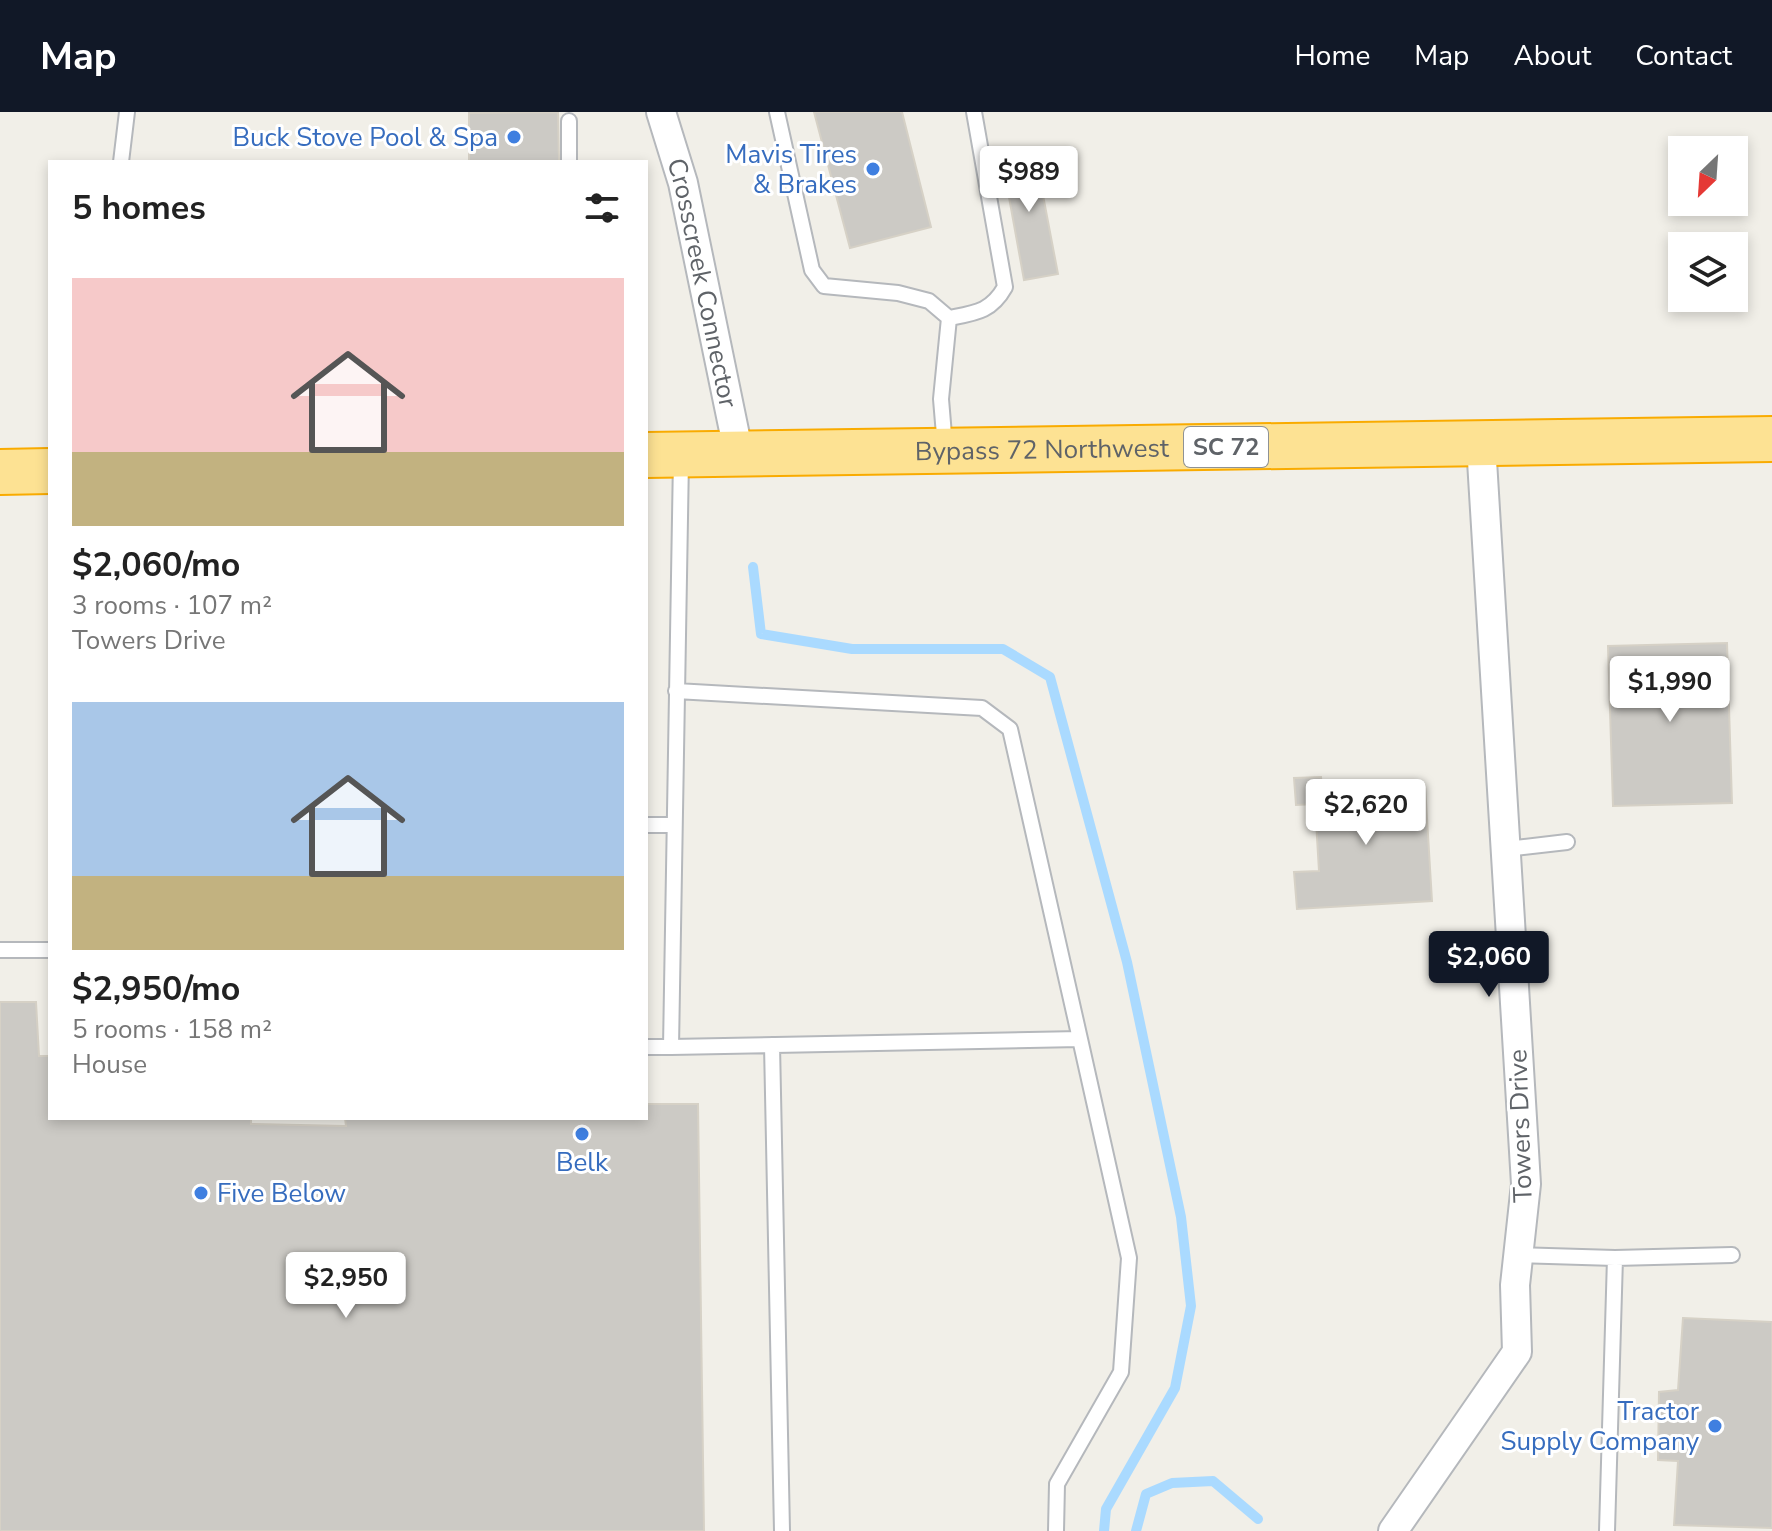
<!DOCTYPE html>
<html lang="en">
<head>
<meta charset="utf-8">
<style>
  body { margin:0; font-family:"Nunito Sans",sans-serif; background:#f2f2f2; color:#222; height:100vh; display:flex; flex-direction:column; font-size:30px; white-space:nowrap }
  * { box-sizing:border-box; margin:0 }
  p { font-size:26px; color:#767676 }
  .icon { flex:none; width:44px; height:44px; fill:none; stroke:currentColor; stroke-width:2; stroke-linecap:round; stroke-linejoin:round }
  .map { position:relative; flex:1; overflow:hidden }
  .sheet { position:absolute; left:48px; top:48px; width:600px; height:960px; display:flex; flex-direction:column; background:#fff; border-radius:0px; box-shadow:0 4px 12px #0003 }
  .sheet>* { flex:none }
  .needle { width:52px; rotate:205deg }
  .buttons { position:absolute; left:1668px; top:24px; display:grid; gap:16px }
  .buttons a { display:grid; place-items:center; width:80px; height:80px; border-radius:0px; background:#fff; box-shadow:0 4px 12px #0003; font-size:40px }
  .price { position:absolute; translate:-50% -68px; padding:0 18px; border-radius:8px; background:#fff; color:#222; font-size:26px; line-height:52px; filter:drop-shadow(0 2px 4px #0008) }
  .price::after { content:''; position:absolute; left:50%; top:48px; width:24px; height:18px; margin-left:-12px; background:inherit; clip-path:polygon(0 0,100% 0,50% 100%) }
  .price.on { background:#111827; color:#fff }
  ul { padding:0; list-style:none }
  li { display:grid; align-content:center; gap:16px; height:424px; padding:0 24px }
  li span { display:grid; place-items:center; height:248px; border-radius:0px; color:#555 }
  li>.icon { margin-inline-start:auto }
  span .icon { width:144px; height:144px; fill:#fffc; stroke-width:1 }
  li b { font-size:34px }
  h2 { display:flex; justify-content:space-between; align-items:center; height:96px; padding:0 24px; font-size:34px }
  header { display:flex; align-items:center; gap:48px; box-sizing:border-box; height:112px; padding:0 40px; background:#111827; color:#fff }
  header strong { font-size:38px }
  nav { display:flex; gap:44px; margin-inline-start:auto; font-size:28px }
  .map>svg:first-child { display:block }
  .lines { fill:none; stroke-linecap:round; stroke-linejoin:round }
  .stream { stroke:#aadaff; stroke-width:10 }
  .building { fill:#cccac5; stroke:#d6d1c6; stroke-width:2 }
  .lane-casing { stroke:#b5b8bc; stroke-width:18 }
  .street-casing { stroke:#b5b8bc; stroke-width:32 }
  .highway-casing { stroke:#f9ab00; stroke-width:48 }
  .lane { stroke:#fff; stroke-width:14 }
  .street { stroke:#fff; stroke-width:28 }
  .highway { stroke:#fde293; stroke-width:44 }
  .shop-dot { fill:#3f7fe0; stroke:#fff; stroke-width:3 }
  .labels { text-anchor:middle; stroke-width:6; stroke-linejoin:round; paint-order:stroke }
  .shield { fill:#fff; stroke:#8f9295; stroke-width:2 }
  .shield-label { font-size:24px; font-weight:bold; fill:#5f6368 }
  .shop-label { font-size:26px; fill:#366cbe; stroke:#fff; text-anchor:end }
  .street-label { font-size:26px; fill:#5f6368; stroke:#fff }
</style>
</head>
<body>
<header>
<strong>Map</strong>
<nav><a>Home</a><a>Map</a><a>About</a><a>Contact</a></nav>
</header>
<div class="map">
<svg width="1772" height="1419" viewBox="0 0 1772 1419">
  <rect width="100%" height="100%" fill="#f1efe8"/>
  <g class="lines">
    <path class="stream" d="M753 455 761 522 852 537H1003L1050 565 1127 850 1181 1105 1191 1194 1175 1276 1106 1397 1104 1419
      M1136 1419 1146 1382 1172 1371 1213 1369 1258 1407"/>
  </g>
  <path class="building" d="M558 0 559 50H469V1Z
    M814 0H902L931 115 850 136Z
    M1034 36 1058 162 1024 168 1001 41Z
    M1727 531 1732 691 1613 694 1608 534Z
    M1321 665 1322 679 1425 673 1432 789 1297 797 1294 760 1319 759 1315 692 1296 693 1294 666Z
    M0 890H36L39 944H50V1006H251V1012L346 1014 345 1006H646V992H698L704 1419H0Z
    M1683 1206 1772 1210V1416L1674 1413 1678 1349 1658 1348 1659 1280 1678 1278Z"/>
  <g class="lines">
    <defs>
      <path id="lane" d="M777 0 812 158 824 174 898 181 929 189 949 206
        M121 50 127 0
        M569 50V9
        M945 335 941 287 949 206C975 201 991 200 1005 175L974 0
        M681 347 671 935 1080 927 1129 1146 1121 1260 1057 1372 1056 1419
        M676 579 982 596 1010 617 1080 927
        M646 713H674
        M1506 737 1567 730
        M0 838H50
        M772 933 782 1419
        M646 935H671
        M1519 1143 1615 1146 1607 1419
        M1615 1146 1732 1143"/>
      <g id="street">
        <path id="s1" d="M661 0 683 71 739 343"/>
        <path d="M1393 1419 1517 1240 1515 1173 1526 1072 1481 332"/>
      </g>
      <g id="highway">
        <path id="s2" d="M646 343 1772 327"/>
        <path d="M0 360 50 359"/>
      </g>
    </defs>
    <use href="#lane" class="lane-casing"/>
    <use href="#street" class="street-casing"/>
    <use href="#highway" class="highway-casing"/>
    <use href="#lane" class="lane"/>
    <use href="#street" class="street"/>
    <use href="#highway" class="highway"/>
  </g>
  <g class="shop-dot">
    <circle cx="514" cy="25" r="8"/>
    <circle cx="873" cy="57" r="8"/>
    <circle cx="582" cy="1022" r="8"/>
    <circle cx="201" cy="1081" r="8"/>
    <circle cx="1715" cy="1314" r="8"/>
  </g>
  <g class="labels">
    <rect class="shield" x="1184" y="315" width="84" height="40" rx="6"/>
    <g class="shield-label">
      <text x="1226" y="343">SC 72</text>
    </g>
    <g class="shop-label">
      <text x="498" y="34">Buck Stove Pool &amp; Spa</text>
      <text x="857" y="51">Mavis Tires<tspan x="857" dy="30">&amp; Brakes</tspan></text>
      <text x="582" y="1059" text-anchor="middle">Belk</text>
      <text x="217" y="1090" text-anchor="start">Five Below</text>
      <text x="1699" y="1308">Tractor<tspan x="1699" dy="30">Supply Company</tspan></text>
    </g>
    <g class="street-label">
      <text dy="9" stroke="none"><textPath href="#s1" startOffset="176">Crosscreek Connector</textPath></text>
      <text dy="9" stroke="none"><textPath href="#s2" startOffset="396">Bypass 72 Northwest</textPath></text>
      <text transform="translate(1520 1014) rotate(-92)" y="9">Towers Drive</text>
    </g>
  </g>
</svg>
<div class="buttons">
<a><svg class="needle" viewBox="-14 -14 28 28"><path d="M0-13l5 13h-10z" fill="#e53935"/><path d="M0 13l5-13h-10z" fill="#767676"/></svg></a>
<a><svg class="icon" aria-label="layers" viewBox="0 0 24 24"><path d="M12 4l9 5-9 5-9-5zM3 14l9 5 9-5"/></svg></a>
</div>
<b class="price" style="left:1029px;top:102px">$989</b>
<b class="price" style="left:1670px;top:612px">$1,990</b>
<b class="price" style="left:1366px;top:735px">$2,620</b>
<b class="price on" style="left:1489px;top:887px">$2,060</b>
<b class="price" style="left:346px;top:1208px">$2,950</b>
<section class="sheet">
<h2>5 homes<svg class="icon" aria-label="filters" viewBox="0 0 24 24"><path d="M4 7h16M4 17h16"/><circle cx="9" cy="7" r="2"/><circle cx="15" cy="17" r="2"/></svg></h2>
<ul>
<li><span style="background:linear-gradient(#f6c9c9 70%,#c2b280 0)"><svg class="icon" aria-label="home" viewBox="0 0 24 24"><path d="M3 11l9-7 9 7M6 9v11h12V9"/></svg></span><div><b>$2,060/mo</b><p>3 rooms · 107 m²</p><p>Towers Drive</p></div></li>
<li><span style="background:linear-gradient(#a9c7e8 70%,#c2b280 0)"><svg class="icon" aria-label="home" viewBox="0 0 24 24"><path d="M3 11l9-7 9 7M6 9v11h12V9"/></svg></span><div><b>$2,950/mo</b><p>5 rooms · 158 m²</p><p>House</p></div></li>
</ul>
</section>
</div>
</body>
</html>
